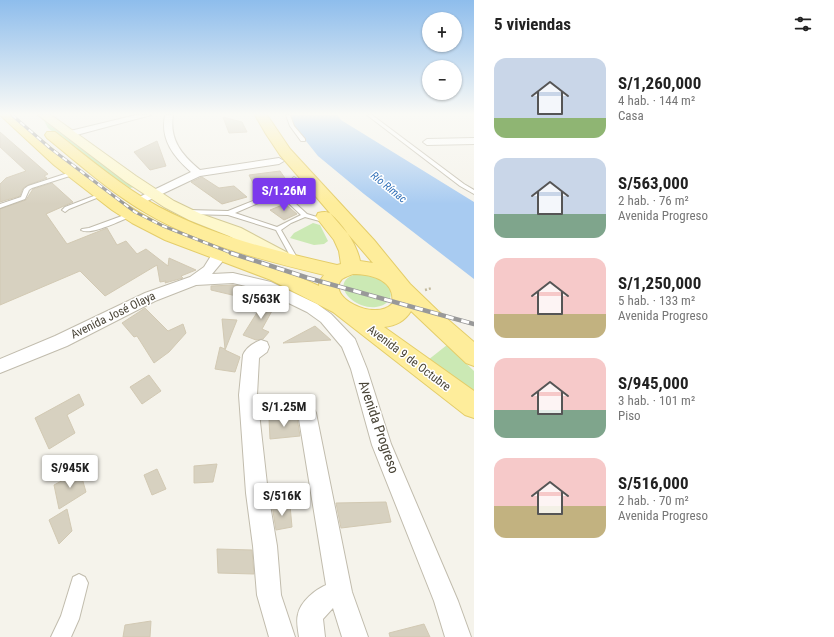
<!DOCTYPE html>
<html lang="es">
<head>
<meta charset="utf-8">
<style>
  body { margin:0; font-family:"Roboto Condensed",sans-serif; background:#f2f2f2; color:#222; height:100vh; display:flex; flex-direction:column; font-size:15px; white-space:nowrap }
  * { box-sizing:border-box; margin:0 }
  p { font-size:13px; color:#767676 }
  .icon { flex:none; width:22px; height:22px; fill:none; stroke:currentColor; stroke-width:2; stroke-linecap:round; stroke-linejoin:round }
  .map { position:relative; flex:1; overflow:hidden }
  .sheet { display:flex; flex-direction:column; background:#fff; width:360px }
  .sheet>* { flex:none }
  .tools { position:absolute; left:422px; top:12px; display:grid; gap:8px }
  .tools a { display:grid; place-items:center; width:40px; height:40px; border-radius:50%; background:#fff; box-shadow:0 1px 3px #0004; font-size:20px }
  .price { position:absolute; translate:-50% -34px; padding:0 9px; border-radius:4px; background:#fff; color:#222; font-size:13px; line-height:26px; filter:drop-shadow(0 1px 2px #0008) }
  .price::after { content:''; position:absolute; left:50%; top:24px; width:12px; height:9px; margin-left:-6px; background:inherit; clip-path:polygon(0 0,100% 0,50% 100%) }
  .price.on { background:#7c3aed; color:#fff }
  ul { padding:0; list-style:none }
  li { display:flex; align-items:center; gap:12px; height:100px; padding:0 20px }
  li span { display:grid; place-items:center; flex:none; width:112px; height:80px; border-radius:12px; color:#555 }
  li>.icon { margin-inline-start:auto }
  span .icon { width:48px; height:48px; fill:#fffc; stroke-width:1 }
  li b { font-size:17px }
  h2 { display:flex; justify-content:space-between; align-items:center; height:48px; padding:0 20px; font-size:17px }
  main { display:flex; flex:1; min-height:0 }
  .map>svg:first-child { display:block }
  .green { fill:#cbe9b4 }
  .water { fill:#a8cbf1 }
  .building { fill:#d7d1c0; stroke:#d2c9b3 }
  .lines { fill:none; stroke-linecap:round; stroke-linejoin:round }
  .service-casing { stroke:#c1bcad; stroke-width:2 }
  .pedestrian-casing { stroke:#c1bcad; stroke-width:2 }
  .minor-casing { stroke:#c1bcad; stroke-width:2 }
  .secondary-casing { stroke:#d5cc9a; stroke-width:2 }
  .primary-casing { stroke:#e4cd6a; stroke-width:2 }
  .path { stroke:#c3ba9e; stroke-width:2.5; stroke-dasharray:2 2; stroke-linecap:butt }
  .service { fill:#fff; fill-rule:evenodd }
  .pedestrian { fill:#fff; fill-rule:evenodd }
  .minor { fill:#fff; fill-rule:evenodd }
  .secondary { fill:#fef8cc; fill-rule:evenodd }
  .primary { fill:#feed9b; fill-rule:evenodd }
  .rail-far1-casing { stroke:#999; stroke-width:3 }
  .rail-casing { stroke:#999; stroke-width:4.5 }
  .rail-far1 { stroke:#fff; stroke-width:2; stroke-dasharray:5.5; stroke-linecap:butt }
  .rail { stroke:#fff; stroke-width:3; stroke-dasharray:8; stroke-linecap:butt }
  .labels { text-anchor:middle; stroke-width:3; stroke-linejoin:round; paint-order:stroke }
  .far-water-label { font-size:11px; font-style:italic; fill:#306fb7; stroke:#fff }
  .street-label { font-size:12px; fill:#4a4538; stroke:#fff }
  .near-street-label { font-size:14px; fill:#4a4538; stroke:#fff }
</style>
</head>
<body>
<main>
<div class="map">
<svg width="474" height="637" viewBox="0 0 474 637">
  <rect width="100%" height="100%" fill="#f5f3eb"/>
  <path class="green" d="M44 121 134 187 130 188 103 170 48 128Z
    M313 223 320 225 328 241 324 244 314 245 290 238 294 233Z
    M362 273C366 274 372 274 377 276 393 283 398 304 376 307 351 310 325 278 362 273Z
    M447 345 474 371V391L428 360Z"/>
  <path class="water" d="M291 115H337L341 120 474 202V279L364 194 318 156 294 126Z"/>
  <path class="building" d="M223 117 242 122 247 132 229 133Z
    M0 132 48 174 44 176 47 178 28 185 23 188 20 196 0 202V184L6 178 26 171 0 147Z
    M157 141 166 166 150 170 134 152Z
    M280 171 287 181 258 193 249 175Z
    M202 177 219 188 234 186 247 197 222 204 191 182Z
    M52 183 73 202 46 214 67 244 107 228 117 245 126 241 137 254 146 249 168 266 169 258 196 270 181 276 183 278 165 283 166 281 160 282 157 265 105 296 80 271 0 305V209L26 200 33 189Z
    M285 204 297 214 284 220 270 210Z
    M233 285 249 288 245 298 211 290V286Z
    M268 295 278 300 262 329 269 332 263 339 256 340 243 335Z
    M145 308 168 331 183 324 186 333 169 352 154 363 137 336 134 337 122 323Z
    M222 319 237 320 225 350 240 357 235 372 215 369 220 347 225 349Z
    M315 326 331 340 283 343Z
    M149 375 161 391 142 404 130 387Z
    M79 394 84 405 67 415 75 433 49 449 35 418Z
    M297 417 300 436 270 439 269 419Z
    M217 464 213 482 194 483V466Z
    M157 469 166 489 152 495 144 475Z
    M80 471 86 492 59 509 54 485Z
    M386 502 391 522 341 528 336 503Z
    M272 505H290L292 527 276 530Z
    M67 509 72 531 59 544 49 520Z
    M217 549 252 550 254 574 218 573Z
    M151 621 150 637H123L125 625Z
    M424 624 430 637H390L389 633Z"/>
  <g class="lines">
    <defs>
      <path id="service" d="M286 115H290L294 126 305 139V141H301L290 126Z
        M367 115H372L464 184 474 190V194L460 186Z
        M74 171 77 173 76 174 32 188 29 190 25 199 0 208V204L21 197 24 189 28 186Z
        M294 177 297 179 296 180 283 192 307 214 330 221 327 223 305 217 291 223 281 230 299 261 298 263H294L276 230 228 215 186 214 183 212 186 210 228 211 278 191ZM279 194 301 215 277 227 235 213Z
        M99 194 104 195 69 209 65 212 62 210 65 207Z
        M130 213 133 215 132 216C122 220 90 236 81 230L82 229 89 228Z"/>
      <path id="pedestrian" d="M79 574 85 577 88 583 79 619 71 637H51L61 616 73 577Z"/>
      <path id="minor" d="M136 115H151L69 137 65 134 66 132Z
        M165 115H173C169 140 182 155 200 170L279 158 284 161 279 164 200 176 143 203H135L134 201 135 199 191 172C174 157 160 140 165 115Z
        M474 138V144L427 145 423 142 427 139Z
        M218 250 222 251 224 254 222 262 212 274 233 273 271 282 317 304 331 314 355 339 367 369 391 444 458 601 471 637H445L434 601 372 445 351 369 342 347 321 322 307 312 262 290 233 283 196 285 155 301 67 346 0 373V359L55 336 145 293 190 277 204 267 214 251Z
        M261 340 267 342 269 347 267 352 259 358 257 395 268 493 277 546 281 595 295 637H269L257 595 253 546 246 493 239 395 243 355C246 348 253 343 261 340Z
        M307 404 313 407 316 413 352 592 368 637H342L333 608 323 619 325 637H299C298 630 296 621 298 614 301 601 315 590 326 585L298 413 301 407Z"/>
      <path id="secondary" d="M38 115H51L136 176 174 201 201 214 241 228 290 254 293 258 290 262 284 264 278 262 229 236 189 220 164 207 126 182Z"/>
      <path id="primary" d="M0 115H12C64 159 115 205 177 232 224 253 273 264 319 286V282L324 275C263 260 200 245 146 213 110 192 79 164 47 138L45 135 47 132H55C89 158 122 187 159 207 215 237 276 251 337 265L341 264 339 251 334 240 316 217 318 213C322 212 327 211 331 214 343 224 357 245 360 261L373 263 280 155 266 134 255 115H267L290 149 374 240 410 284 438 311 474 342V366L466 363 411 311C405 321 395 326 384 327L474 391V418L465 415 333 312 271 280 165 240 132 223 112 210 54 165ZM353 274C373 274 396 281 392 304 374 322 325 296 342 279 345 277 350 275 353 274Z"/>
    </defs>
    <use href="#service" class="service-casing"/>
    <use href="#pedestrian" class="pedestrian-casing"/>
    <use href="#minor" class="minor-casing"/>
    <use href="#secondary" class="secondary-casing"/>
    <use href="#primary" class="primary-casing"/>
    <path class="path" d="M425 290 432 288"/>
    <use href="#service" class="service"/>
    <use href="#pedestrian" class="pedestrian"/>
    <use href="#minor" class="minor"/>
    <use href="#secondary" class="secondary"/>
    <use href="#primary" class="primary"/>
    <defs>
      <path id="rail-far1" d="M12 115 50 148 135 212 163 226 234 254"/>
      <path id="rail" d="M231 253 308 278 474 324"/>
    </defs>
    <use href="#rail-far1" class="rail-far1-casing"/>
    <use href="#rail" class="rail-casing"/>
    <use href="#rail-far1" class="rail-far1"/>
    <use href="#rail" class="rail"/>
  </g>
  <linearGradient id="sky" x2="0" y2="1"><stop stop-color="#8ebdec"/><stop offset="0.56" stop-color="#fafaf6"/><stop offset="1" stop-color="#fafaf6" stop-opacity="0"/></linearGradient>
  <rect width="474" height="204" fill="url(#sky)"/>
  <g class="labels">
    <g class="far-water-label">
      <text transform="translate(389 187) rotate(39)" y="4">Río Rímac</text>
    </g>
    <g class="street-label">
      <text transform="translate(113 315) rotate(-26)" y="4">Avenida José Olaya</text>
      <text transform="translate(409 358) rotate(37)" y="4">Avenida 9 de Octubre</text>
    </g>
    <g class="near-street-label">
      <text transform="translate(379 427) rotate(71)" y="5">Avenida Progreso</text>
    </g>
  </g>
</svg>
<div class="tools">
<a>+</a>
<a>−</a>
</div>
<b class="price on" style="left:284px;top:212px">S/1.26M</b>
<b class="price" style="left:261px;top:320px">S/563K</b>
<b class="price" style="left:284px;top:428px">S/1.25M</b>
<b class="price" style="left:70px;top:489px">S/945K</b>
<b class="price" style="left:282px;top:517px">S/516K</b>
</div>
<section class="sheet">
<h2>5 viviendas<svg class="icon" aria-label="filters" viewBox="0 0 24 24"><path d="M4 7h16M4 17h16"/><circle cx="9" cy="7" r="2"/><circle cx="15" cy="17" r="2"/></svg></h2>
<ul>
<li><span style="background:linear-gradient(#c9d6e8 75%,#8fb573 0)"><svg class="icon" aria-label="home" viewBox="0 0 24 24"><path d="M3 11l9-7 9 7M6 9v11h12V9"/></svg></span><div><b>S/1,260,000</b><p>4 hab. · 144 m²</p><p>Casa</p></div></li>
<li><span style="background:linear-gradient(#c9d6e8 70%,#7fa58c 0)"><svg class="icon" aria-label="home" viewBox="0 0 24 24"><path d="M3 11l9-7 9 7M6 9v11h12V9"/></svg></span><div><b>S/563,000</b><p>2 hab. · 76 m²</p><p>Avenida Progreso</p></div></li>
<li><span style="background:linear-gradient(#f6c9c9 70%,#c2b280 0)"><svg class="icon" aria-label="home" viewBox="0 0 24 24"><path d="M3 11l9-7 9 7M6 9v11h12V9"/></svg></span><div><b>S/1,250,000</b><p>5 hab. · 133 m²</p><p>Avenida Progreso</p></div></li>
<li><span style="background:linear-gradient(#f6c9c9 65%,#7fa58c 0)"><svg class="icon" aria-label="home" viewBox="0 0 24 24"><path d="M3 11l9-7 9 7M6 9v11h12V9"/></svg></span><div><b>S/945,000</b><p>3 hab. · 101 m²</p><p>Piso</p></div></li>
<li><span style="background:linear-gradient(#f6c9c9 60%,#c2b280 0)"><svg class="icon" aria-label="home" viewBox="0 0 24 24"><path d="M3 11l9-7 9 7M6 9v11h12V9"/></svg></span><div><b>S/516,000</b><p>2 hab. · 70 m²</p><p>Avenida Progreso</p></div></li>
</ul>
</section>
</main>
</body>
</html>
